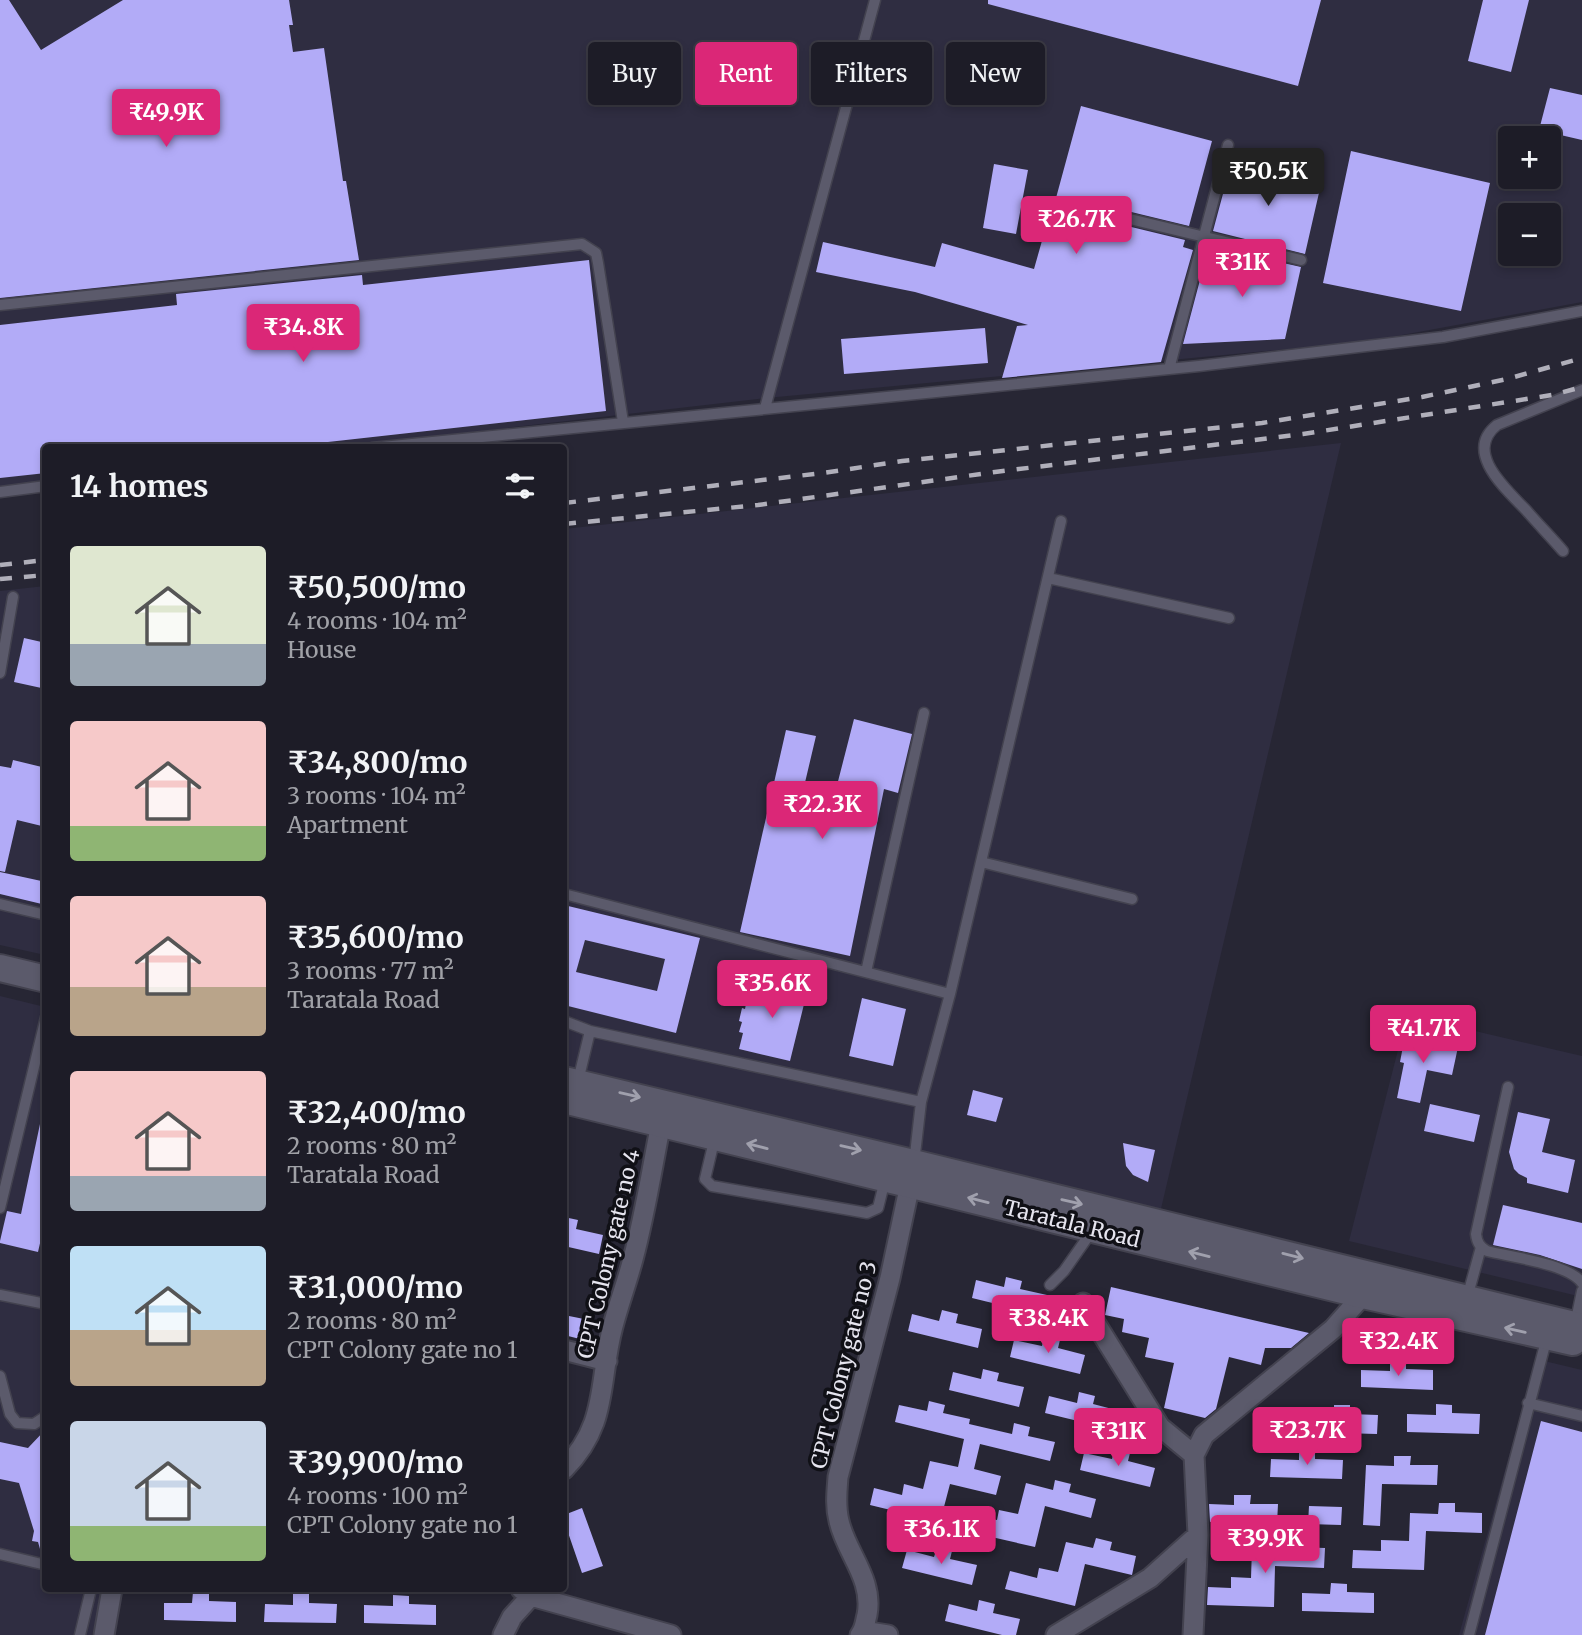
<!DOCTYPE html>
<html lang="en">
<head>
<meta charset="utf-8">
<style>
  body { margin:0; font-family:Merriweather,serif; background:#2a2933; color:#f1f3f6; height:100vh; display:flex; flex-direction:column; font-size:26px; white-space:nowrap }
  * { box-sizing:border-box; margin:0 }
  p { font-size:23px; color:#a0a1a7 }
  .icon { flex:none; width:38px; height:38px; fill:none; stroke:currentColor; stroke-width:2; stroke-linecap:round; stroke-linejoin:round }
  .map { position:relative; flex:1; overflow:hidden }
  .side { position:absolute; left:42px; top:444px; width:525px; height:1148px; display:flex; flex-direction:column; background:#1d1c27; border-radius:7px; box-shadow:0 4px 10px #0003,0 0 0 2px #3b3a44 }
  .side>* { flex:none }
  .guide { position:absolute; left:588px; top:42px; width:665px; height:63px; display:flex; gap:14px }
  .buttons { position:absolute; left:1498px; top:126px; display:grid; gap:14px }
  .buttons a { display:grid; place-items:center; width:63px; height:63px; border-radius:7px; background:#1d1c27; box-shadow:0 4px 10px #0003,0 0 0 2px #3b3a44; font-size:35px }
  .price { position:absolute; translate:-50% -60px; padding:0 16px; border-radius:7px; background:#db2777; color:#fff; font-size:23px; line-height:46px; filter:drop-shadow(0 2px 4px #0008) }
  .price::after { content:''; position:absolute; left:50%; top:42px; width:21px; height:16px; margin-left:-10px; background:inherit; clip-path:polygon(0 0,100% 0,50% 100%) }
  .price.selected { background:#222; color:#fff }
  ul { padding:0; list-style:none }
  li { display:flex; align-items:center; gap:21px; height:175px; padding:0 28px }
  li span { display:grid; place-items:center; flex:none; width:196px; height:140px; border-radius:7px; color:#555 }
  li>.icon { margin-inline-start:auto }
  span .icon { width:84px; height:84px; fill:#fffc; stroke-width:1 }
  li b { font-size:30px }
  h2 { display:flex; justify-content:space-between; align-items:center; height:84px; padding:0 28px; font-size:30px }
  .tag { padding:0 24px; border-radius:7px; background:#1d1c27; box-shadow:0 4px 10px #0003,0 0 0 2px #3b3a44; font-size:24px; line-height:63px }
  .tag.selected { background:#db2777; color:#fff }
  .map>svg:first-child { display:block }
  .built { fill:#2f2d41; fill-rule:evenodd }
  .building { fill:#b2abf7; fill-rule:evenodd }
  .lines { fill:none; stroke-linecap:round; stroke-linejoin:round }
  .service-casing { stroke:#43424f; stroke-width:13 }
  .minor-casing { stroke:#43424f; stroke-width:23 }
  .secondary-casing { stroke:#43424f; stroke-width:30 }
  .service { stroke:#5b5a6b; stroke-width:10 }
  .minor { stroke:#5b5a6b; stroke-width:19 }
  .secondary { stroke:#5b5a6b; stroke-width:26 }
  .rail { stroke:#b0afba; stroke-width:4.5; stroke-dasharray:12 12; stroke-linecap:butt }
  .oneway { stroke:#a0a0ad }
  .labels { text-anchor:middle; stroke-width:7; stroke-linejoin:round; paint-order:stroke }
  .street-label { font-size:21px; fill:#e6e5ef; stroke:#101016 }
</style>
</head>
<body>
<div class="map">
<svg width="1582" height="1635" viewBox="0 0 1582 1635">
  <rect width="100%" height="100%" fill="#272634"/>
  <path class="built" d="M0 0H1582V302L1364 342 766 398 334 448H46L45 481 0 486ZM1510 138H1549V177H1510ZM1510 215H1549V254H1510Z
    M1341 443 1160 1213 564 1075V529Z
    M45 586V955L0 945V591Z
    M0 996 45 1007 46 1589H103L92 1635H0Z
    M1407 1015 1582 1056V1297L1349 1241Z
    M1536 1359 1582 1370V1635H1459Z"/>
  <path class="building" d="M0 0H9L41 50 123 0H289L293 25H289L293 52 324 48 343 181H346L359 260 0 298Z
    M988 0H1321L1298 86 988 4Z
    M1483 0H1529L1511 72 1468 61Z
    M1550 88 1582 95V140L1539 130Z
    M1081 106 1212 141 1189 226 1090 202 1083 203 1081 208 1082 214 1086 216 1185 240 1183 247 1193 250 1161 362 1002 378 1017 326 1028 325 915 292 816 272 823 242 935 267 942 243 1034 269 1051 209H1053Z
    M1351 151 1490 183 1461 311 1323 283Z
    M994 164 1028 170 1016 234 983 228Z
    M1231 164 1321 184 1305 254 1213 231Z
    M1209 246 1301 267 1285 339 1183 344Z
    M589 260 606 411 274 448H46V473L0 478V325L177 305 176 294 362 275 363 285Z
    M985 328 988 363 844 374 841 339Z
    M24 638 46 643V689L14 682Z
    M854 719 912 734 898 793 884 789 850 956 740 932 786 730 816 736 803 791 834 797Z
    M13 760 46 768V827L17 820 5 872 0 871V766L11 768Z
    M0 872 46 882V905L0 894Z
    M564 905 700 938 676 1033 564 1005ZM585 940 665 959 657 991 576 972Z
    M760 981 807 992 790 1061 739 1049 743 1033 739 1032 742 1022 739 1021 742 1008 745 1009 747 999 752 1000 755 984Z
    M862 998 906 1009 893 1066 849 1056Z
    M1405 1036 1458 1047 1452 1075 1427 1070 1420 1103 1397 1098 1404 1063 1400 1062Z
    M973 1090 1003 1098 996 1122 967 1115Z
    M1430 1104 1480 1115 1474 1142 1424 1131Z
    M1518 1112 1550 1119 1542 1152 1575 1160 1568 1193 1527 1183V1178L1519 1174 1514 1169 1509 1152Z
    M40 1124H46V1217L38 1252 0 1243V1241L7 1211 21 1214Z
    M1123 1143 1155 1150 1148 1182 1133 1175 1126 1166Z
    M1503 1205 1582 1223V1269L1540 1255 1493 1245Z
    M564 1217 578 1220 576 1229 603 1235 599 1254 564 1246Z
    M1006 1277 1022 1281 1020 1289 1047 1295 1042 1315 972 1298 976 1280 1004 1287Z
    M1111 1287 1309 1333 1291 1348H1265L1261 1365 1229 1357 1216 1409 1205 1418 1164 1408 1174 1363 1145 1357 1149 1338 1122 1332 1124 1319 1105 1315Z
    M942 1310 958 1314 956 1323 982 1329 978 1348 908 1331 912 1314 939 1321Z
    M564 1315 584 1319 580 1339 564 1335Z
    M1044 1336 1060 1340 1058 1348 1085 1355 1080 1374 1010 1357 1014 1340 1042 1346Z
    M1390 1360H1406V1369L1433 1370V1390L1361 1387V1370L1390 1371Z
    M983 1369 999 1373 997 1381 1024 1387 1019 1407 949 1390 953 1372 981 1379Z
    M1079 1392 1095 1396 1093 1404 1120 1411 1115 1430 1045 1413 1049 1396 1077 1403Z
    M929 1401 945 1405 943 1413 970 1419 969 1424 1012 1434 1014 1423 1030 1427 1028 1436 1055 1442 1050 1461 980 1444 974 1469 1001 1476 996 1495 950 1484 940 1522 870 1505 874 1488 902 1495 904 1484 923 1489 930 1461 958 1467 964 1439 895 1422 899 1405 927 1411Z
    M1436 1404 1452 1405V1413L1480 1414 1479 1434 1407 1432V1414L1436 1415Z
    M1334 1405H1350V1414L1378 1415 1377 1434 1305 1432V1415H1334Z
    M1541 1421 1582 1432V1635H1485Z
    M46 1429V1460L40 1478 46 1495V1557L42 1556 38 1542 32 1541 34 1531 19 1483 0 1479V1442L28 1448Z
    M1114 1449 1130 1453 1128 1461 1155 1468 1150 1487 1080 1470 1084 1453 1112 1459Z
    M1299 1450H1315V1459L1343 1460 1342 1479 1270 1477 1271 1459 1299 1460Z
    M1394 1456H1411L1410 1465H1438L1437 1485 1382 1484 1380 1526 1363 1525 1366 1465 1394 1466Z
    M1055 1480 1071 1484 1069 1492 1096 1499 1091 1518 1045 1506 1035 1547 965 1531 969 1514 997 1520 999 1510 1018 1514 1026 1483 1053 1490Z
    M1234 1495H1251L1250 1504H1278L1277 1524 1210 1522 1209 1504 1234 1505Z
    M1439 1503H1455V1512L1482 1513V1533L1426 1531 1424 1570 1352 1568 1353 1550 1381 1551V1540L1409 1541 1410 1513 1438 1514Z
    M1309 1506 1342 1507 1341 1525 1308 1524Z
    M582 1508 603 1566 582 1573 564 1521V1515Z
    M1096 1538 1112 1542 1110 1550 1136 1556 1132 1575 1085 1564 1075 1606 1005 1589 1010 1571 1037 1578 1039 1568 1058 1572 1066 1542 1093 1548Z
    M1281 1538H1297V1547L1325 1548 1324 1568 1275 1566 1274 1607 1207 1605 1208 1587 1231 1588V1577L1251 1578 1252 1548 1281 1549Z
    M937 1547 952 1551 950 1559 977 1565 972 1585 902 1568 907 1550 934 1557Z
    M1331 1583 1347 1584V1592L1374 1593V1613L1302 1611V1593L1330 1594Z
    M193 1592 209 1593V1601L236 1602V1622L164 1620V1603H192Z
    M293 1594H309V1603L337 1604 336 1623 264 1622 265 1604 293 1605Z
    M393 1595 409 1596V1604L436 1605V1625L364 1623V1605L393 1606Z
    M979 1600 995 1604 993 1613 1020 1619 1016 1635H1002L945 1621 949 1604 977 1611Z"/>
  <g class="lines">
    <defs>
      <path id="service" d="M1088 209 1301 260
        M0 305 582 244 596 253 598 263 623 422
        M1169 369 1228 145
        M765 408 875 0
        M372 448 1199 366 1443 337 1582 311
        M0 492 46 486
        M1563 551C1551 537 1538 524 1526 510 1506 489 1463 452 1497 425L1582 390
        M1048 578 1229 618
        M0 673 13 597
        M981 862 1132 899
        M564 894 950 994
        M0 904 46 915
        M866 972 924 713
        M564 1021 590 1031 921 1102
        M578 1081 590 1031
        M1508 1087 1476 1234C1477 1243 1480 1247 1487 1251 1511 1257 1569 1264 1582 1283
        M715 1137 705 1179 712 1186 867 1213 878 1208 885 1180
        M914 1163 921 1102 950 994 1061 521
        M0 1208 46 1017
        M1050 1285 1064 1271 1092 1231
        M0 1295 46 1304
        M1467 1298 1481 1247
        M1575 1325 1582 1291
        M0 1376 10 1414 17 1423 34 1424 46 1416
        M1528 1403 1582 1416
        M0 1554 46 1565
        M80 1635 91 1589
        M1469 1635 1547 1337"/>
      <path id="minor" d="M1083 1303 1160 1427 1194 1455
        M564 1350 607 1361
        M564 1469C609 1424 598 1382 613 1326 619 1303 627 1282 633 1259 645 1215 652 1168 661 1123
        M521 1589 531 1596 671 1635
        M863 1631 888 1635
        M104 1635 112 1589
        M503 1635 512 1617 531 1596
        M860 1635C865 1629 865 1622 867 1615 874 1579 846 1553 839 1521 835 1506 837 1491 838 1477L890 1278 910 1184
        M1056 1635 1150 1578 1198 1535
        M1193 1635 1198 1535 1194 1455 1204 1435 1333 1329 1363 1295"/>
      <path id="secondary" d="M0 968 46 979
        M564 1080 913 1163 1582 1327
        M564 1100 1363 1295 1573 1342"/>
    </defs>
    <use href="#service" class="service-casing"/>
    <use href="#minor" class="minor-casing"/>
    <use href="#secondary" class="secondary-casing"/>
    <use href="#service" class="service"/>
    <use href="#minor" class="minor"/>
    <use href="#secondary" class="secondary"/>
    <path class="rail" d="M564 503 823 473 902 461 1262 423 1422 397 1507 379 1582 358
      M564 524 758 505 995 472 1303 434 1552 395 1582 387
      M0 565 46 560
      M0 579 46 575"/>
  </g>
  <defs><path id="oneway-shaft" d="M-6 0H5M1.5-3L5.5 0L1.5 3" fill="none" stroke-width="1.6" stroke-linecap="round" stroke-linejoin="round" transform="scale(1.75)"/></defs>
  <g class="oneway">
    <use href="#oneway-shaft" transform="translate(630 1095) rotate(13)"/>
    <use href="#oneway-shaft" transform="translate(757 1146) rotate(-166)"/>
    <use href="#oneway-shaft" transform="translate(851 1148) rotate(13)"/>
    <use href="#oneway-shaft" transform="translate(978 1200) rotate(-166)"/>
    <use href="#oneway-shaft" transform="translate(1072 1202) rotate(13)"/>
    <use href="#oneway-shaft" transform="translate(1199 1254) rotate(-166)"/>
    <use href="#oneway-shaft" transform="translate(1293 1256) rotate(14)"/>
    <use href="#oneway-shaft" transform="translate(1515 1330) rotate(-167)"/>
  </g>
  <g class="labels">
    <g class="street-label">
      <text transform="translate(1072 1224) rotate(14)" y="7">Taratala Road</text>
      <text transform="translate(609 1254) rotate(-77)" y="7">CPT Colony gate no 4</text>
      <text transform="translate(844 1365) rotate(-76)" y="7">CPT Colony gate no 3</text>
    </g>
  </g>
</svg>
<div class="buttons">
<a>+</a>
<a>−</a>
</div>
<b class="price" style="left:166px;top:149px">₹49.9K</b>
<b class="price selected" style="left:1268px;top:208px">₹50.5K</b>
<b class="price" style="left:1076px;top:256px">₹26.7K</b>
<b class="price" style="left:1242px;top:299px">₹31K</b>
<b class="price" style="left:303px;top:364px">₹34.8K</b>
<b class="price" style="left:822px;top:841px">₹22.3K</b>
<b class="price" style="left:772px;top:1020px">₹35.6K</b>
<b class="price" style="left:1423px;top:1065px">₹41.7K</b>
<b class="price" style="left:1048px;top:1355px">₹38.4K</b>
<b class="price" style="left:1398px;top:1378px">₹32.4K</b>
<b class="price" style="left:1307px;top:1467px">₹23.7K</b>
<b class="price" style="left:1118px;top:1468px">₹31K</b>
<b class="price" style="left:941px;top:1566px">₹36.1K</b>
<b class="price" style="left:1265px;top:1575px">₹39.9K</b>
<div class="guide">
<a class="tag">Buy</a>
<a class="tag selected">Rent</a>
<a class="tag">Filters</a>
<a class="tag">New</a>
</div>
<section class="side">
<h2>14 homes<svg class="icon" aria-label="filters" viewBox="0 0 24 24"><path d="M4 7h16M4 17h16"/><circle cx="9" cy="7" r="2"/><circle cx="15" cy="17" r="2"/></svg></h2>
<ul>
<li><span style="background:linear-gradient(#dfe7d0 70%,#9aa5b1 0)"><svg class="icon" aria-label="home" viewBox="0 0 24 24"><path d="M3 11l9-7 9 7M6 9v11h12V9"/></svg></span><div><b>₹50,500/mo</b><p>4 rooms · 104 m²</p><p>House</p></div></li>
<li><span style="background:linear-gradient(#f6c9c9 75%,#8fb573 0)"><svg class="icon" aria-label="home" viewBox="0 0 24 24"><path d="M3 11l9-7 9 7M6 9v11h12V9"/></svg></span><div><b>₹34,800/mo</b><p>3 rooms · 104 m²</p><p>Apartment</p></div></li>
<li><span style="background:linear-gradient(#f6c9c9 65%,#b9a48a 0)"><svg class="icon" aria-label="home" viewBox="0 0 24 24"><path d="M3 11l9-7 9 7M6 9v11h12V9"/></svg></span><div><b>₹35,600/mo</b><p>3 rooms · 77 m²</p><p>Taratala Road</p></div></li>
<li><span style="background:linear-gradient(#f6c9c9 75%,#9aa5b1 0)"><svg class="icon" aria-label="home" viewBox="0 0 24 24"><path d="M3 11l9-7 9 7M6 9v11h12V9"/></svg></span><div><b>₹32,400/mo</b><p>2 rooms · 80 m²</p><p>Taratala Road</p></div></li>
<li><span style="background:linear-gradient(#bfe0f5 60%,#b9a48a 0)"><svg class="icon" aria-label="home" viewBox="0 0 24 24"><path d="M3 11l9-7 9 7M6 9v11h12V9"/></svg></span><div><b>₹31,000/mo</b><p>2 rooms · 80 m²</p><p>CPT Colony gate no 1</p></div></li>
<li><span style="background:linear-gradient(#c9d6e8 75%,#8fb573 0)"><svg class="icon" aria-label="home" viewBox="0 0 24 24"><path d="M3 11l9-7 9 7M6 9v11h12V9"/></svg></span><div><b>₹39,900/mo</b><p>4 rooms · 100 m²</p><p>CPT Colony gate no 1</p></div></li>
</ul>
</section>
</div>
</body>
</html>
